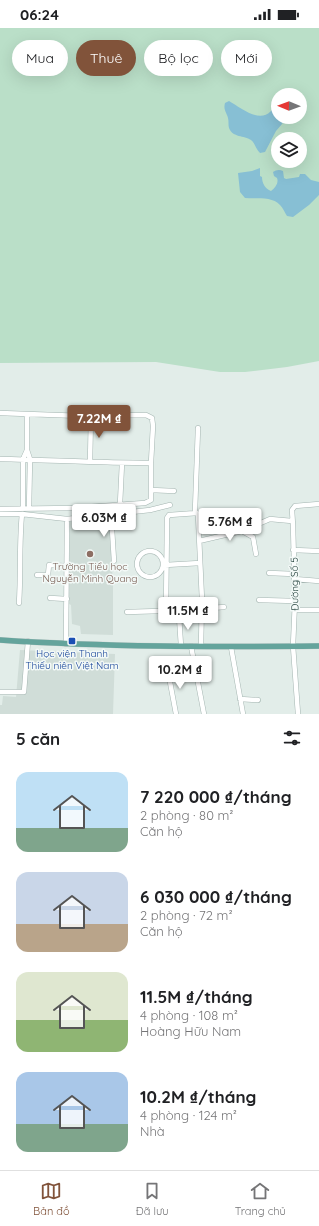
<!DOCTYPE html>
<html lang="vi">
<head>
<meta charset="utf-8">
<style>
  body { margin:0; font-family:Quicksand,sans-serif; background:#f6f6f6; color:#202124; height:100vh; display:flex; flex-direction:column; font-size:15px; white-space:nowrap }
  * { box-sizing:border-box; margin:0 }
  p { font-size:13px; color:#757577 }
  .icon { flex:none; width:22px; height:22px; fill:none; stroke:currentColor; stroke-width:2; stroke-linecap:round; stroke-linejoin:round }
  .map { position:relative; height:686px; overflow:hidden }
  .panel { display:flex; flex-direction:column; background:#fff; flex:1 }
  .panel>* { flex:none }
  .banner { position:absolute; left:12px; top:12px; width:295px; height:36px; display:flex; gap:8px }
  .needle { width:26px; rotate:271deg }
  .fabs { position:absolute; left:271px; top:60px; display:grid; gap:8px }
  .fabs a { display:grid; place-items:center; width:36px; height:36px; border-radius:50%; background:#fff; box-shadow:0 4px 16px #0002; font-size:20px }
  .price { position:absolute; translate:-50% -34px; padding:0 9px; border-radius:4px; background:#fff; color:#222; font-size:13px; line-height:26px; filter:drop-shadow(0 1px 2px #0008) }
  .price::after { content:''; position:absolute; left:50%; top:24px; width:12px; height:9px; margin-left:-6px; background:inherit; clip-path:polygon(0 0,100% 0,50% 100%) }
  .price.on { background:#81533a; color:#fff }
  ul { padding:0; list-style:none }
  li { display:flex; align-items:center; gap:12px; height:100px; padding:0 16px }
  li span { display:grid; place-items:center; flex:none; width:112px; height:80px; border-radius:12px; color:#555 }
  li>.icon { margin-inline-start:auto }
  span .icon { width:48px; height:48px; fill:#fffc; stroke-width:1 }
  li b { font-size:17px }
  h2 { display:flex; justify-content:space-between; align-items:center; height:48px; padding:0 16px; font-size:17px }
  .chip { padding:0 14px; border-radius:18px; background:#fff; box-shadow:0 4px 16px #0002; font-size:14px; line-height:36px }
  .chip.on { background:#81533a; color:#fff }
  .status { display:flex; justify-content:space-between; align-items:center; height:28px; padding:0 20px; background:#fff; direction:ltr }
  .status svg { height:11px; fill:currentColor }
  .tabs { display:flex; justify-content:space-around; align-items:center; height:56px; border-top:1px solid #e0e0e0; background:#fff; font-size:11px; color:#757577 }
  .tabs a { display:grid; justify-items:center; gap:2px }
  .tabs .on { color:#81533a }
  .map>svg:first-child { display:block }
  .built { fill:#d0ddd8 }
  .green { fill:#badfc8; fill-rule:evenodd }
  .water { fill:#87bfd4 }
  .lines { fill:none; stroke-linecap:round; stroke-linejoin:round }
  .minor-casing { stroke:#a4b5b1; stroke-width:5.5 }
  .major-casing { stroke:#c1c9c8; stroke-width:6 }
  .minor { stroke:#fff; stroke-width:4.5 }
  .major { stroke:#64a49c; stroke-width:5.5 }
  .education-dot { fill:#8d6e63; stroke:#f3f9f7; stroke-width:1.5 }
  .transit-dot { fill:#1a4fb4; stroke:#f3f9f7; stroke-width:1.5 }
  .labels { text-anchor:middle; stroke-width:3; stroke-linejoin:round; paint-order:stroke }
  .education-label { font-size:10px; fill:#785e54; stroke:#f3f9f7 }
  .street-label { font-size:10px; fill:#213f3a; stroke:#f3f9f7 }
  .transit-label { font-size:10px; fill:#164399; stroke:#f3f9f7 }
</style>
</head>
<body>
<div class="status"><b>06:24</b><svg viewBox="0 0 49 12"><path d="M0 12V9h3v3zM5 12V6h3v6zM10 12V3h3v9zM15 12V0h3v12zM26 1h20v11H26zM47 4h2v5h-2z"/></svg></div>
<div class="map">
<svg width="319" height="686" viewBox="0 0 319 686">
  <rect width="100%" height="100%" fill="#e2ede9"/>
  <path class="built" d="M109 490 113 557V607L81 606 80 598 72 596 71 577 69 576 70 494Z
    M20 622 115 626 113 686H0V677H2L3 668 16 669Z"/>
  <path class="green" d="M0 0H319V333L287 339 245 344H220L156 334 0 335ZM278 67H300V89H278ZM278 111H300V133H278Z"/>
  <path class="water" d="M278 72V89H286L282 96 276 103 265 124 260 125C255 120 255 115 251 112 244 107 233 110 229 100 228 97 229 94 228 90 227 85 223 82 225 75L229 73C240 79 259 96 271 83 274 80 275 75 278 72Z
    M260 140V148L262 149C262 155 265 161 271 163 275 160 279 155 277 150L274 148 273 144C276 142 279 141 283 143L284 150 286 151 299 149 300 146H305L311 152 319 154V167L309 177 293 189 287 188C285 185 283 180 280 177 272 168 256 171 245 170L240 164 238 145 252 143Z"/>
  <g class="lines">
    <defs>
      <path id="minor" d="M0 385 82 388 146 387 152 390 153 398 151 435
        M27 386V422L30 431 29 481
        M198 400 195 483 198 487 202 572 201 618
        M0 431C50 432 101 435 151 435V472L145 475 74 480 0 481
        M90 434 91 388
        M151 462 174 463
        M120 476 122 435
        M23 481V431L27 422
        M111 485 114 533
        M0 486H22L67 491 150 482 170 477
        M242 503 270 491 292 493
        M199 513 242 503 253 509 256 526
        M293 522 319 523
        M137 536a13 13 0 1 1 26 0a13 13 0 1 1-26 0Z
        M165 537 200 535
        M269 545 294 546
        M37 547H48L49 537 67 538
        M294 551 319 553
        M50 570 67 571
        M259 572 295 573
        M19 575C21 545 19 516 22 486
        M201 581 224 579
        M295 582H319
        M166 583 167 490 169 487 197 485
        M127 584 193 582
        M179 588 181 618
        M66 616 67 491
        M191 618 204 686
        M231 619 243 686
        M0 664H24L28 613
        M240 671 258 672
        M176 686 170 654 172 650H197
        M298 686 293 618 295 573 293 497 292 482 295 478 319 476"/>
      <path id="major" d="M0 612C106 619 213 619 319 618"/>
    </defs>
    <use href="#minor" class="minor-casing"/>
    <use href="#major" class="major-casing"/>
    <use href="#minor" class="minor"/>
    <use href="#major" class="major"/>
  </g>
  <circle class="education-dot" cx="90" cy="526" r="4"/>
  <rect class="transit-dot" x="68" y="609" width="8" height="8" rx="2"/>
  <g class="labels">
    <g class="education-label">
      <text x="90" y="542">Trường Tiểu học<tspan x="90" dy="12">Nguyễn Minh Quang</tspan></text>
    </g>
    <g class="street-label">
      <text transform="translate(294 556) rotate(-91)" y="4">Đường Số 5</text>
    </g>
    <g class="transit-label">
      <text x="72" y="629">Học viện Thanh<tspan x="72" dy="12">Thiếu niên Việt Nam</tspan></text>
    </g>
  </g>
</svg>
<div class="fabs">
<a><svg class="needle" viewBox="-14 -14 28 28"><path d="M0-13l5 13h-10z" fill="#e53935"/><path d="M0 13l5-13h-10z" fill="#757577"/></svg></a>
<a><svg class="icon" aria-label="layers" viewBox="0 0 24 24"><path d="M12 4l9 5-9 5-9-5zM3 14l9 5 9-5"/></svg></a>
</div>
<b class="price on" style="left:99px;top:411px">7.22M ₫</b>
<b class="price" style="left:104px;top:510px">6.03M ₫</b>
<b class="price" style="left:230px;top:514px">5.76M ₫</b>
<b class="price" style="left:188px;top:603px">11.5M ₫</b>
<b class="price" style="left:180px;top:662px">10.2M ₫</b>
<div class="banner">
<a class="chip">Mua</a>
<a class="chip on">Thuê</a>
<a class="chip">Bộ lọc</a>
<a class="chip">Mới</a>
</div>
</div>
<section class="panel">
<h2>5 căn<svg class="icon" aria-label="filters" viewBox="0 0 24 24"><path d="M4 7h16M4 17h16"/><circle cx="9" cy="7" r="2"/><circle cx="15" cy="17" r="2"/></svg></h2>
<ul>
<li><span style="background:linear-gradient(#bfe0f5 70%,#7fa58c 0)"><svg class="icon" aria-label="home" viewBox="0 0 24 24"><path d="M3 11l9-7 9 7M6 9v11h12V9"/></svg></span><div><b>7 220 000 ₫/tháng</b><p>2 phòng · 80 m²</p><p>Căn hộ</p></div></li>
<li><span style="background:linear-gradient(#c9d6e8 65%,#b9a48a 0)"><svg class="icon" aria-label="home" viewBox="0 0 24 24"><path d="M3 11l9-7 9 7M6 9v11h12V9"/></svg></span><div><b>6 030 000 ₫/tháng</b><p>2 phòng · 72 m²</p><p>Căn hộ</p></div></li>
<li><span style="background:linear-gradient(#dfe7d0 60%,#8fb573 0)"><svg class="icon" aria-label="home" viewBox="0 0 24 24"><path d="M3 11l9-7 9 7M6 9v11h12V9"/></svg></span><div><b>11.5M ₫/tháng</b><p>4 phòng · 108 m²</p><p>Hoàng Hữu Nam</p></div></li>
<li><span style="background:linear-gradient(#a9c7e8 65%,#7fa58c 0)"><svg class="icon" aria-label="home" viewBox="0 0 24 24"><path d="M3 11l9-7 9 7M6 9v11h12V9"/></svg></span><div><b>10.2M ₫/tháng</b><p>4 phòng · 124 m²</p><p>Nhà</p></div></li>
</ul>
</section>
<nav class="tabs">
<a class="on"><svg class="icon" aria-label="map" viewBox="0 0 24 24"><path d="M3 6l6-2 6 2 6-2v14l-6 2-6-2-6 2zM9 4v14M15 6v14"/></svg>Bản đồ</a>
<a><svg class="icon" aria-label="saved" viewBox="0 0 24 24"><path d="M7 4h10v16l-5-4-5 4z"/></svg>Đã lưu</a>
<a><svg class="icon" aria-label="home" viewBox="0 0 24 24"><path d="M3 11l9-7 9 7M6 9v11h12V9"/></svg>Trang chủ</a>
</nav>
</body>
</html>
